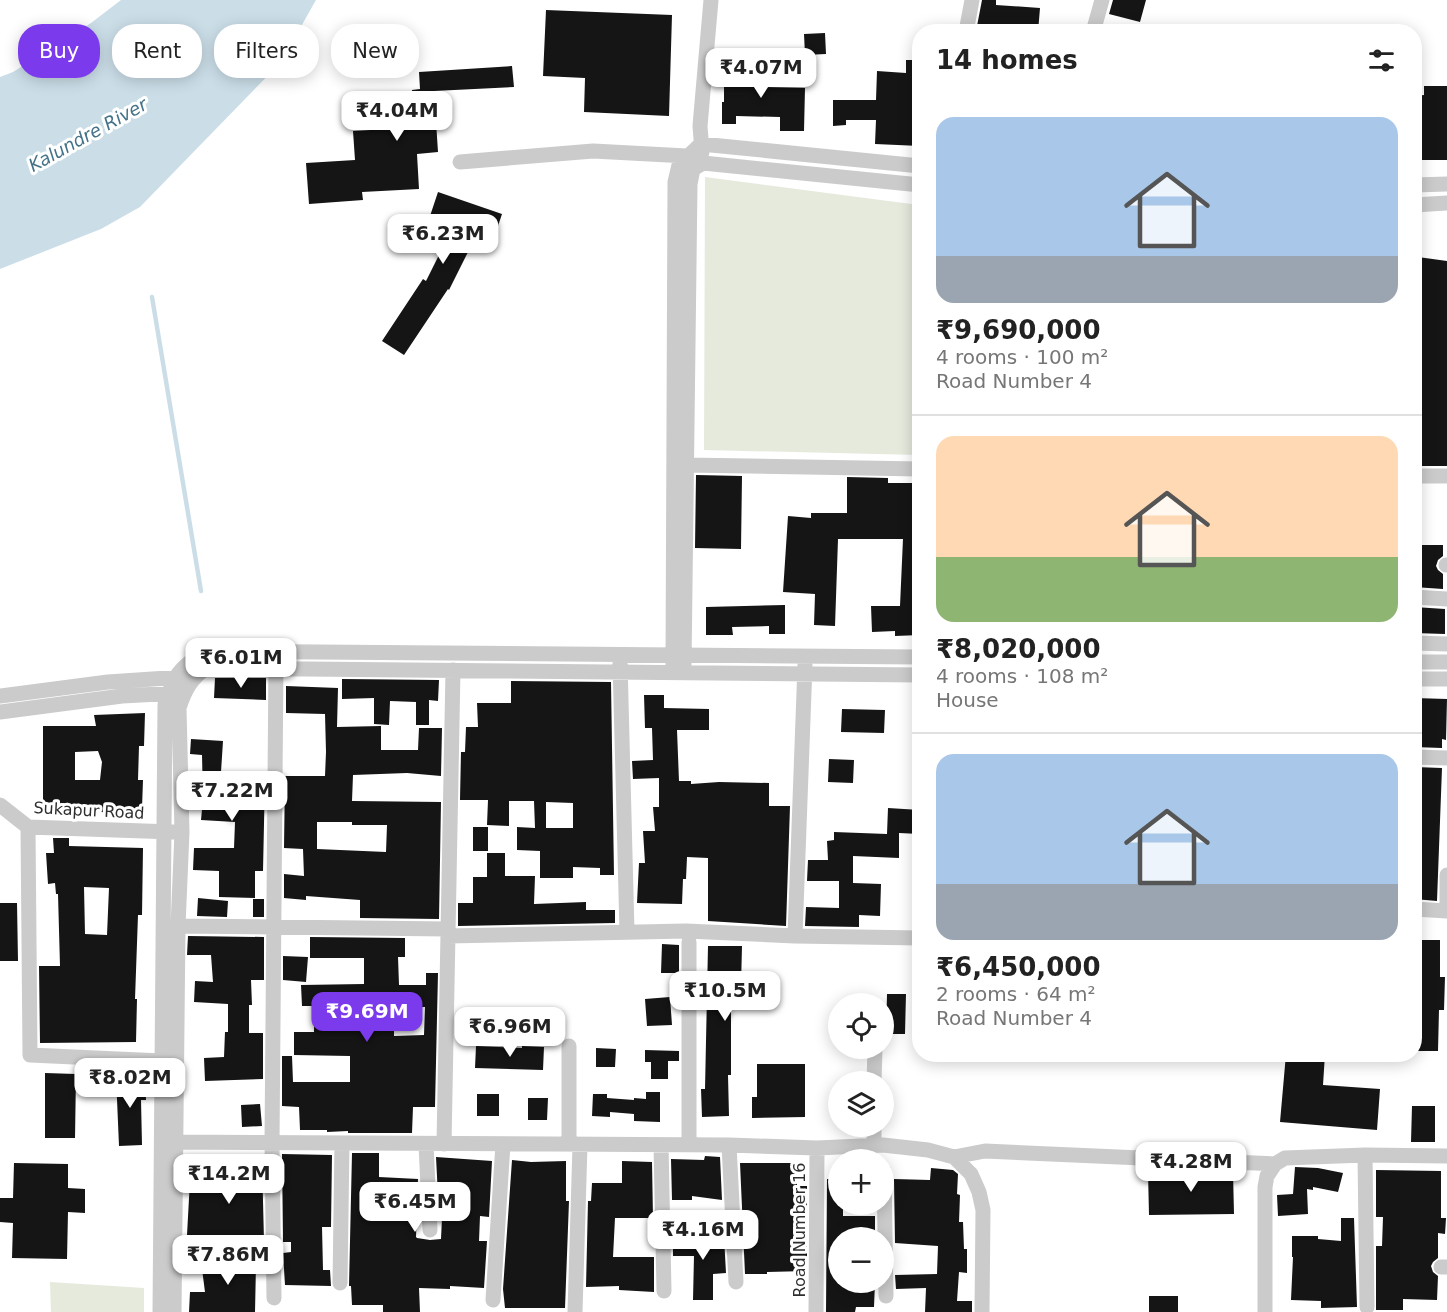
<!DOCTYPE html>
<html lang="en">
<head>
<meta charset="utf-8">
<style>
  body { margin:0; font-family:"DejaVu Sans",sans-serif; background:#f6f6f6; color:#222; height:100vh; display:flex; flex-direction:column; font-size:22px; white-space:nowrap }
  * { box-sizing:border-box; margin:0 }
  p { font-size:20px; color:#767676 }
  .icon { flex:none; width:33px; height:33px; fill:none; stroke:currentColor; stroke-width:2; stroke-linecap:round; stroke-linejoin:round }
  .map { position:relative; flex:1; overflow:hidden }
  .sheet { position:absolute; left:912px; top:24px; width:510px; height:1038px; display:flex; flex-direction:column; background:#fff; border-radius:24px; box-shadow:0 3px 15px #0003 }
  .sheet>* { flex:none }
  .top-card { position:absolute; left:18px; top:24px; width:570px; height:54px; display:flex; gap:12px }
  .fabs { position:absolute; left:828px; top:993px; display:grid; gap:12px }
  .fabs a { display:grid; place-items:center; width:66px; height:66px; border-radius:50%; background:#fff; box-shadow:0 3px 15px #0003; font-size:30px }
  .price { position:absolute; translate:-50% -51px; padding:0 14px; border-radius:12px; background:#fff; color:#222; font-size:20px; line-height:39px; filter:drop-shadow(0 2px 3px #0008) }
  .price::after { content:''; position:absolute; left:50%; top:36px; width:18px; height:14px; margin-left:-9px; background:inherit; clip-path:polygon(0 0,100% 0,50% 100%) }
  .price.selected { background:#7c3aed; color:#fff }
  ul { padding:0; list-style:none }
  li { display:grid; align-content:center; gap:12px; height:318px; padding:0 24px }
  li+li { border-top:2px solid #e0e0e0 }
  li span { display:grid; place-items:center; height:186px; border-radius:18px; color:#555 }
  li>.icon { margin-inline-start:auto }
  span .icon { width:108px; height:108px; fill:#fffc; stroke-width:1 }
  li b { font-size:26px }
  h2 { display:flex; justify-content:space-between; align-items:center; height:72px; padding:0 24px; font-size:26px }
  .chip { padding:0 21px; border-radius:24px; background:#fff; box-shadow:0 3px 15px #0003; font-size:21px; line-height:54px }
  .chip.selected { background:#7c3aed; color:#fff }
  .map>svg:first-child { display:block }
  .green { fill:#e5eadd }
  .water { fill:#cbdee8 }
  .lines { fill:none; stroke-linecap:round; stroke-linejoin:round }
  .stream { stroke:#cbdee8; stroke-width:4.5 }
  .building { fill:#151515; fill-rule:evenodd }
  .minor { stroke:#cbcbcb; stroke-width:15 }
  .labels { text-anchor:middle; stroke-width:6; stroke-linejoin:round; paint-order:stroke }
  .street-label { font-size:16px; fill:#2e2e2e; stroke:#fff }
  .water-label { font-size:18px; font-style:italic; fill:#447288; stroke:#fff }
</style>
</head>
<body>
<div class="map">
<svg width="1447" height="1312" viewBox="0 0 1447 1312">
  <rect width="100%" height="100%" fill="#fff"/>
  <path class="green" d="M705 177 919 205V455L704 450Z
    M50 1282 144 1288V1312H51Z"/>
  <path class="water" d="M121 0H316L281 62 140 207 101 229 0 269V77L13 72 91 23Z"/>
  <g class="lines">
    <path class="stream" d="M152 297 201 591"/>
  </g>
  <path class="building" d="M982 0H996V5L1040 8 1038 32H1001V28L977 26Z
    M1113 0H1146L1140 22 1109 14Z
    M546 10 672 15 669 116 584 112 585 78 543 76Z
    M825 33 826 54 805 55 804 34Z
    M906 60H920V146L875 144 876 120H846V125L833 126V100H876L877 71 906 73Z
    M512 66 514 87 434 91 438 152 417 154 419 189 362 192 363 200 309 204 306 163 355 160 353 131 405 128 403 106H413L412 90 420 89 419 72Z
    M724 66 767 69 765 87 805 88 804 131H780V117L736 116V124H722V102H724Z
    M1424 86H1447V160H1419L1418 146H1414V96L1424 95Z
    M438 192 502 214 492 244 475 238 449 290 448 289 404 355 382 341 423 279 426 281 453 227 429 219Z
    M1418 257 1447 261V466H1414V438H1417L1420 380H1414L1416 287H1415Z
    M696 475 742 476 741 549 695 548Z
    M847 477 888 478V483H920V635L895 636V631L872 632 871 606H900L903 539H838L835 626 814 625 815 594 783 592 788 516 811 518V513H847Z
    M1414 545H1443V556L1438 560 1436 566 1438 570 1443 574V589L1414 587Z
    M785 605V634H769V626L732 627 733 635H706V607Z
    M1414 607 1445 609V634L1414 633Z
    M215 678H266V700L214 698Z
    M342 679 439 680 438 701 429 700V725H416V702L390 701 389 725 374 724V698L342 699Z
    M511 681 611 682 614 875H600V868L573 867V878H540V851L517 850V827L535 828 534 801H509V826L487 825 488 800H460L461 752H465L466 727H478L477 703H511ZM546 802 573 803V828H546Z
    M286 686 338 688 337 727 381 726V750H418L419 728H442L441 776 407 773 353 775 352 801 441 802 439 919 360 918V900L306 896V900L284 898V874L304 876 303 849 284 848 285 776H325L326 752 325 714 286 713ZM317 822H352V825H387L386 852 317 849Z
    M644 695H664V708L709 709V730H677L679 781H691V784L719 782 769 783V806H790L786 926 708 921V858L687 857 686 879H683L682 904 637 903 639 863H645L643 831H655L653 807H659V778L633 779 632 761 653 760 652 728H645Z
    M1414 698 1447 699 1446 740 1442 739V748L1414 747Z
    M842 709 885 710 884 733 841 732Z
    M145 713 144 746H139L138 780H143L142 808 131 811 110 807 109 814 95 810 96 806H43V726H96L94 715ZM98 751 102 762 100 780H75V752Z
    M191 739 223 741 221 772H262V776H265L263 871H255V898L219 897V871L193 870 194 848H234L235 822 201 820 203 799 202 755 190 754Z
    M829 759 854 760 853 783 828 782Z
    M1414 767 1442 768 1437 901 1414 899Z
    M888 808 920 810V834L899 833V858L853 856V883L881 884 880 916 859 915V927L805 926 806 907 839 908V881H807L808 860H828L827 841 834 840V832L887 834Z
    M473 827H488V851H473Z
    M53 838H69V846L143 848 142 915H138L135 999H137L136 1042 40 1043 39 966H60L58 894H56L55 883 48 884 46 853H54ZM84 887 109 888 107 935 85 934Z
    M487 853H505V876H535L534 904 586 902V910H615V923L458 926V903H473V877H487Z
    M198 898 228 901 227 917 197 916Z
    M253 899H264V917H253Z
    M0 903H17L18 961H0Z
    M188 936 264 937V980H251L252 1005H249V1033H263V1079L205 1081 204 1058 224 1057 225 1032H228V1004L194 1002 195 981 213 982 211 955H187Z
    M310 937 405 938V957H398L399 985H426V973H438L435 1107H413L412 1133H348V1131L327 1132V1130H300L299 1107 282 1106V1056H292L293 1082H350V1056L294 1055V1032H314V1006H302L301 985 364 984V958H310ZM425 1007 424 1035 394 1036V1008Z
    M1414 940H1440V977H1445L1444 1010H1439L1438 1051H1414Z
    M662 944 679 945V973H661Z
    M708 946H742L741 986H773L774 1003H765V1006L731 1007V1075H728L729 1116 702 1117 701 1089H705Z
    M283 956 308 957 306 982 283 980Z
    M887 994H906L905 1034H886Z
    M670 997 672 1025 647 1026 645 999Z
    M476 1046 522 1048V1046L544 1047 543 1070 475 1068Z
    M596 1048 616 1049 615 1067H596Z
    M645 1050 679 1051V1061H668V1079H651V1062H645Z
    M1286 1054H1325L1323 1085 1380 1089 1377 1130 1280 1122Z
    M757 1064H805V1117L752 1118V1097H757Z
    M45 1073 76 1074 75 1138H45Z
    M145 1075 146 1100H141L142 1145 119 1146 116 1076Z
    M646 1092H660V1122L634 1121V1114L610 1112V1117L592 1116 593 1094H607V1098L634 1100V1098L646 1099Z
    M477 1094H499V1116H477Z
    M528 1098H548L547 1120H528Z
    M260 1104 262 1126 242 1127 241 1105Z
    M1412 1106H1435V1142H1411Z
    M352 1153H379V1177L418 1179 416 1237 417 1238 430 1240 441 1239 443 1196H438L436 1157 492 1161 489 1217 480 1216 479 1241H487L484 1288 450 1286V1289L419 1288 420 1312H383V1305H352L351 1286H349Z
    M282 1154 332 1155 331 1227H322L323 1270H330L331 1286 285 1285 283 1253 291 1252V1242H283Z
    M705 1156 720 1157 722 1200 692 1196V1200H672L671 1159 704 1160Z
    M237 1160 262 1161 264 1241 187 1235 190 1180 237 1181Z
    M512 1160 531 1162 566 1161V1201H569L565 1308H505L503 1289Z
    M622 1161 652 1162 653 1218H615L613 1257H654V1292L619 1290V1286L586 1287 588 1201H591L592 1183H622Z
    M14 1163 68 1164V1188L85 1189V1213L68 1212 67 1259 12 1258 13 1223 0 1222V1198H13Z
    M740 1163H797V1186H807V1271L767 1272V1274H745Z
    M1295 1167 1318 1168 1343 1173 1338 1192 1313 1187V1190L1307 1189 1308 1214 1278 1216 1277 1195 1293 1194Z
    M931 1168 953 1170 958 1174 957 1194 960 1195 959 1222H963L964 1249H967V1273L959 1272 957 1301H972V1312H925L926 1288 896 1289 895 1275 937 1274 938 1246 895 1243 894 1179 930 1180Z
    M1376 1170 1441 1171V1218H1446L1445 1234 1438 1233V1258L1433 1262 1431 1266 1433 1272 1438 1276 1437 1300 1403 1299V1310H1376V1246H1382L1383 1217H1376Z
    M1148 1172H1233L1234 1214 1149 1215Z
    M827 1179 838 1180V1204H843V1216H875V1238H838V1282H875L874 1307H856L855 1312H826Z
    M1341 1218H1354L1357 1307 1321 1308V1301L1291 1300 1293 1257H1292V1236H1318V1239L1341 1241Z
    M673 1236 724 1237 726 1273 713 1274V1300H693L694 1256H673Z
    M264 1255V1265L256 1264 255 1312H189L190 1292H205L201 1261Z
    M1149 1296H1178V1312H1149Z"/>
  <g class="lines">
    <path class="minor" d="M966 32 972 0
      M1093 32 1102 0
      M702 152 700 126 711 0
      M460 162 593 151 687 156
      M1414 185 1447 184
      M1414 205 1447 203
      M687 465 920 469
      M1414 476H1447
      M1446 565H1447
      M1414 597 1447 599
      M1414 643 1447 644
      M620 661 627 932
      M1414 662H1447
      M673 665 675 182 679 165 701 144 920 166
      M684 665 690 184 693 169 703 163 920 185
      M1414 679H1447
      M0 696 108 682 182 677
      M0 712 122 696 178 693
      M1414 757 1447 758
      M0 805 28 827 173 832
      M28 827 30 1055 162 1061
      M1414 909 1447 911
      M1447 911V875
      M178 926 448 929
      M448 936 686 931 795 936 920 938
      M795 936 805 665
      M569 1046V1144
      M874 1082 875 1048
      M167 1142 729 1145 817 1148 883 1145 928 1150 954 1157 971 1174 979 1192 983 1210 982 1312
      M426 1144 430 1230
      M444 1144 453 670
      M661 1145 664 1291
      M689 1145V942
      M729 1145 736 1282
      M874 1145V1126
      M1365 1155 1367 1307
      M954 1157 985 1151 1275 1164 1285 1158 1365 1155 1447 1156
      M884 1171 886 1296
      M1441 1267H1447
      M340 1283 342 1143
      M274 1298 272 1143 276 661
      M493 1300 503 1144
      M160 1312 165 705C174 675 179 668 205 651L920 657
      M174 1312 178 926 182 832 179 708C185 689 191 679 206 668L920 675
      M575 1312 580 1145
      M816 1312 817 1148
      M1265 1312V1187L1267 1176 1275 1164"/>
  </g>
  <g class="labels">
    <g class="street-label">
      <text transform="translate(89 810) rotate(3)" y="6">Sukapur Road</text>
      <text transform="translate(799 1230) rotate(-90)" y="6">Road Number 16</text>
    </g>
    <g class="water-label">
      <text transform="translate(88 135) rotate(-29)" y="6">Kalundre River</text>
    </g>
  </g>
</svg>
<div class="fabs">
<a><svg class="icon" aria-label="locate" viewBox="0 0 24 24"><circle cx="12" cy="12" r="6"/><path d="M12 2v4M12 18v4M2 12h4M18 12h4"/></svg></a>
<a><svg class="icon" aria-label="layers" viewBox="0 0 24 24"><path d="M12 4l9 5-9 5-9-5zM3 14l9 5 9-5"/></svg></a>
<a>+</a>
<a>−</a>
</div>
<b class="price" style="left:761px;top:99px">₹4.07M</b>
<b class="price" style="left:397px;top:142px">₹4.04M</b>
<b class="price" style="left:443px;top:265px">₹6.23M</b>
<b class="price" style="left:241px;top:689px">₹6.01M</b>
<b class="price" style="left:232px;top:822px">₹7.22M</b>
<b class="price" style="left:725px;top:1022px">₹10.5M</b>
<b class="price selected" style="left:367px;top:1043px">₹9.69M</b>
<b class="price" style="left:510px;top:1058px">₹6.96M</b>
<b class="price" style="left:130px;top:1109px">₹8.02M</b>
<b class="price" style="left:1191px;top:1193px">₹4.28M</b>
<b class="price" style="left:229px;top:1205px">₹14.2M</b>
<b class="price" style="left:415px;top:1233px">₹6.45M</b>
<b class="price" style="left:703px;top:1261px">₹4.16M</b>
<b class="price" style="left:228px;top:1286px">₹7.86M</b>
<div class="top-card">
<a class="chip selected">Buy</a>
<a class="chip">Rent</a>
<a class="chip">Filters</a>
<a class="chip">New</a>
</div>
<section class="sheet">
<h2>14 homes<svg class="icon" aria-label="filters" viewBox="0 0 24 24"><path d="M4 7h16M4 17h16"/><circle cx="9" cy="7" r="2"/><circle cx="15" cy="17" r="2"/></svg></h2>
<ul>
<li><span style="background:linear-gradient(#a9c7e8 75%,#9aa5b1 0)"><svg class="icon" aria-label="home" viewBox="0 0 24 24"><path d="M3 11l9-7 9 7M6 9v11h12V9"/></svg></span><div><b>₹9,690,000</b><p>4 rooms · 100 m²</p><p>Road Number 4</p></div></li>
<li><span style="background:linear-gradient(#ffd9b3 65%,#8fb573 0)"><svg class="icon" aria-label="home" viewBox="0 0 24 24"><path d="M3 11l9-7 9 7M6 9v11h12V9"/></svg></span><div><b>₹8,020,000</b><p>4 rooms · 108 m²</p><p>House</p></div></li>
<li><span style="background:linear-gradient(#a9c7e8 70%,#9aa5b1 0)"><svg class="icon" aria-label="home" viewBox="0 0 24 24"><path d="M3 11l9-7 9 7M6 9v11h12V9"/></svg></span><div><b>₹6,450,000</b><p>2 rooms · 64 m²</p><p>Road Number 4</p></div></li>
</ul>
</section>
</div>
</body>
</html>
